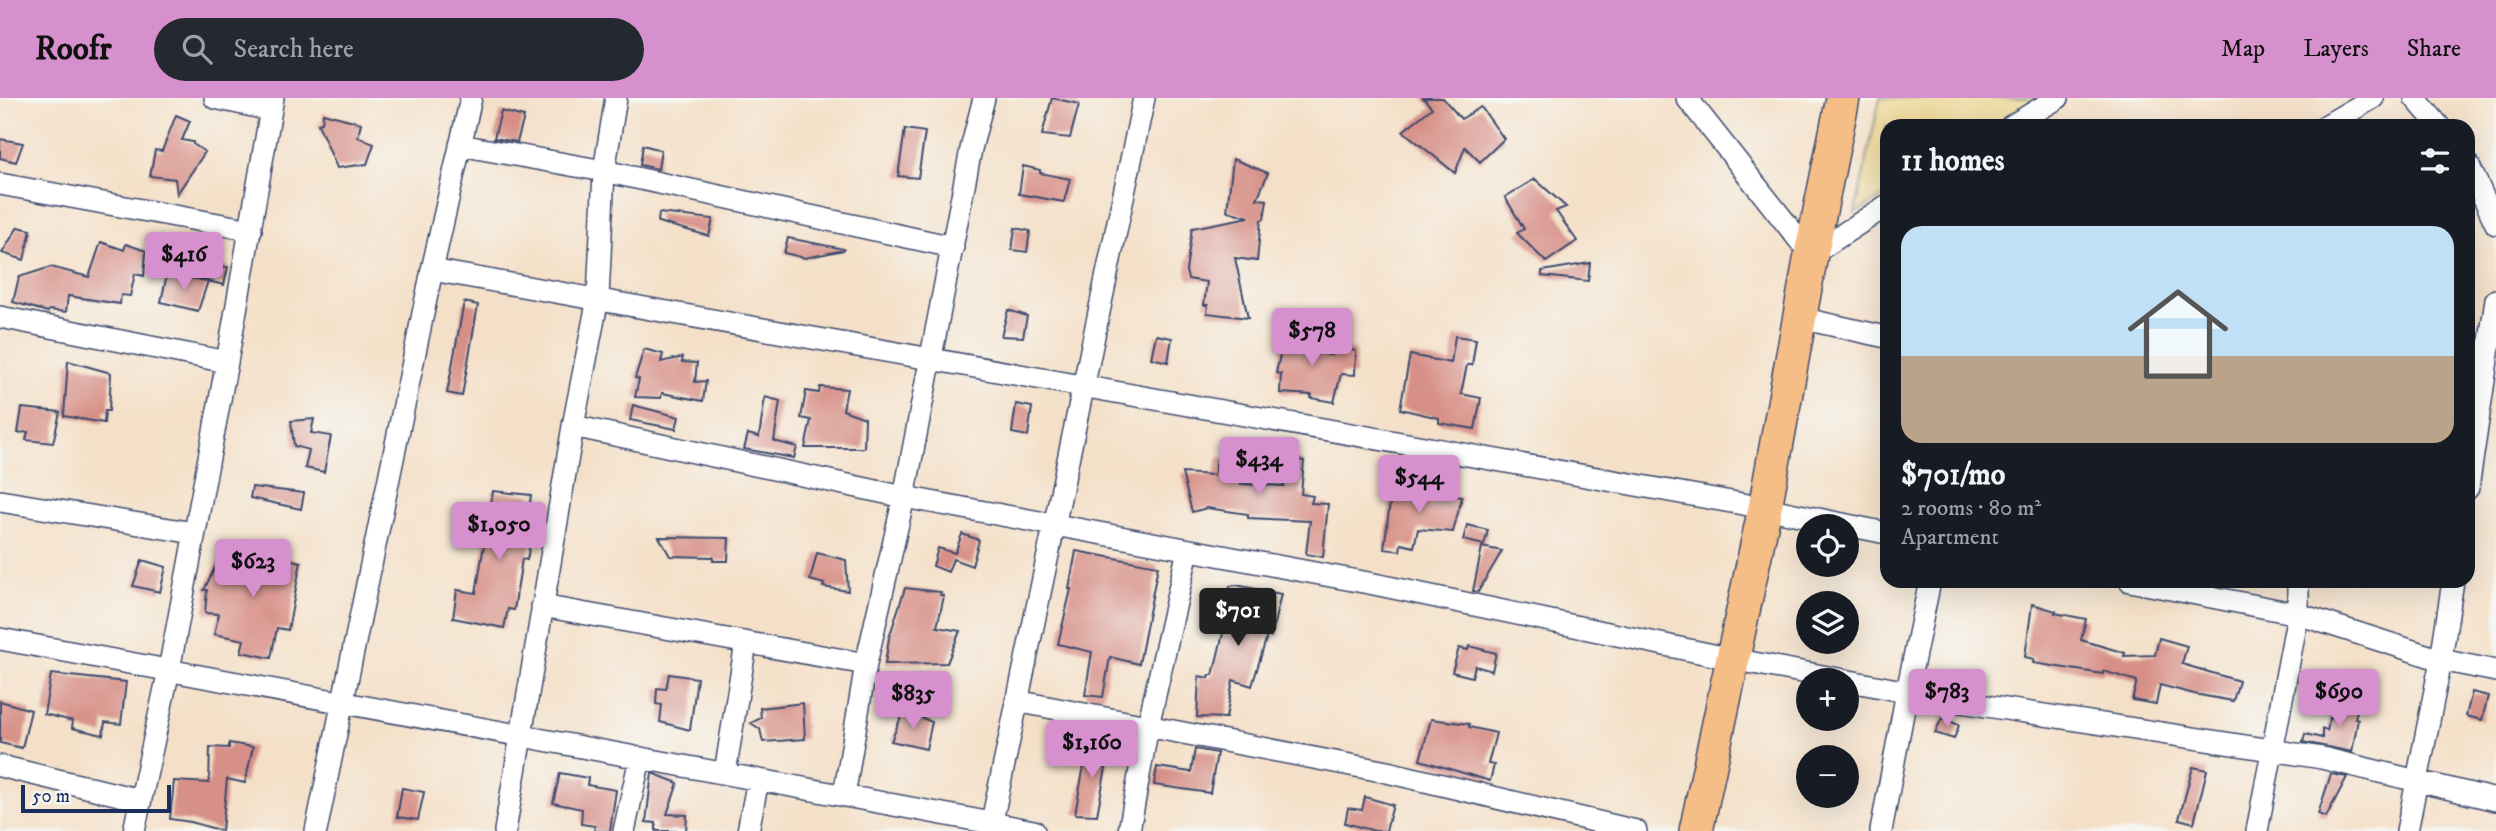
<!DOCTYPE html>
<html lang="en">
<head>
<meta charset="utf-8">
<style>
  body { margin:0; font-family:"IM FELL DW Pica",serif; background:#242831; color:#f1f3f6; height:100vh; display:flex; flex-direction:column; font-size:26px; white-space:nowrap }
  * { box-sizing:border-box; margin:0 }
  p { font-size:23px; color:#9ea1a6 }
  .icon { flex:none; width:38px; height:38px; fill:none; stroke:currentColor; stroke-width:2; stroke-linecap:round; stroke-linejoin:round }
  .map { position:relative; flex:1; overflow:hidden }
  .details { position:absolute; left:1880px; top:21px; width:595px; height:469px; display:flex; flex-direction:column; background:#171b24; border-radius:21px; box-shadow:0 7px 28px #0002 }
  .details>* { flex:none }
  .buttons { position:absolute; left:1796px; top:416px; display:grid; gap:14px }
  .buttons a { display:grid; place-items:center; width:63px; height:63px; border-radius:50%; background:#171b24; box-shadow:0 7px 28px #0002; font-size:35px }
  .scale { position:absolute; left:21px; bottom:18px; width:150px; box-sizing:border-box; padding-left:7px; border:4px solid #1b2f5e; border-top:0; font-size:19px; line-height:24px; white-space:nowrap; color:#1b2f5e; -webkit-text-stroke:5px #f6f6f2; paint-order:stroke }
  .price { position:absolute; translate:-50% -60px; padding:0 16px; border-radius:7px; background:#d690ce; color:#111; font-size:23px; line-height:46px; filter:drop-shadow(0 2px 4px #0008) }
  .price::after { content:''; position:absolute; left:50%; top:42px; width:21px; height:16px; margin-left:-10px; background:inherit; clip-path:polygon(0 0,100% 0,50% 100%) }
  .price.on { background:#222; color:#fff }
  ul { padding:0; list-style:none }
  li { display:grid; align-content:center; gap:14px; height:371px; padding:0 21px }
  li+li { border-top:2px solid #363941 }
  li span { display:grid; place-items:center; height:217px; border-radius:21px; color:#555 }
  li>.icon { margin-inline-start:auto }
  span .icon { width:126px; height:126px; fill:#fffc; stroke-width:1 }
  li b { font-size:30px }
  h2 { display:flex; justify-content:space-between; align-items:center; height:84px; padding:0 21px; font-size:30px }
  header { display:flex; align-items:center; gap:42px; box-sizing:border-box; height:98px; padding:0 35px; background:#d690ce; color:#111 }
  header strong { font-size:33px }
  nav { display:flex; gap:38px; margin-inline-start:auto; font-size:24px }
  .search { width:490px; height:63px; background:#242831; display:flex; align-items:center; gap:18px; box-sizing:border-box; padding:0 24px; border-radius:38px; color:#9ea1a6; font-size:26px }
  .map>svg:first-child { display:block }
  .sand { fill:#eeda9e; stroke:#84847e; stroke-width:2 }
  .building { fill:#d79087 }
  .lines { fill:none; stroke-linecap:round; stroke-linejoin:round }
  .street-casing { stroke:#3c4a6e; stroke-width:24 }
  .primary-casing { stroke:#3c4a6e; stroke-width:36 }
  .street { stroke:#fff; stroke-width:21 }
  .primary { stroke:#f6be87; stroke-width:33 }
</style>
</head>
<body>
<header>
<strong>Roofr</strong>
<div class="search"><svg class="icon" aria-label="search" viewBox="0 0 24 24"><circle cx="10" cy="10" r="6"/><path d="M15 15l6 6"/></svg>Search here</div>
<nav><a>Map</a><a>Layers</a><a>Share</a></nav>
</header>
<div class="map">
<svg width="2496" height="733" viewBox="0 0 2496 733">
  <rect width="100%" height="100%" fill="#f6f6f2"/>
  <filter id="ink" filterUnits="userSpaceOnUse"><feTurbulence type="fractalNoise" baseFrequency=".0143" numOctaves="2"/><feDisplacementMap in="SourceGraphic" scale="14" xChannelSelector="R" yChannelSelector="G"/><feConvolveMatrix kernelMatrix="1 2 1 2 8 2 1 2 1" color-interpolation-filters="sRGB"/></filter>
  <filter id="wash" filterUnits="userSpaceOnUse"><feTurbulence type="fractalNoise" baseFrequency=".00686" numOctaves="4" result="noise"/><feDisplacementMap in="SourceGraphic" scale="28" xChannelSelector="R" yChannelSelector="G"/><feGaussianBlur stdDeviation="1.57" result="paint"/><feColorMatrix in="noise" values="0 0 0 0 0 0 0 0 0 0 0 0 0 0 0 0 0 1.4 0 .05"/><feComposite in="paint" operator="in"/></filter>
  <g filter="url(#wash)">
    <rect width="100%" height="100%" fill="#f4e0c8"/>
    <path class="sand" d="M1880 0H2056L2007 28H1886V97L1855 115Z"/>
    <g id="blocks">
      <path class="building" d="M1052 0 1079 6 1070 40 1042 37Z
        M1423 0H1443L1461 21 1481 9 1504 41 1480 64 1465 49 1455 75 1403 33 1432 10Z
        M501 13 524 19 517 44 494 40Z
        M323 15 361 25 358 39 374 46 367 66 337 70 318 26 322 25Z
        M176 17 190 23 182 42 193 44V46L205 54 177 96 175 81 150 78 155 52 162 53Z
        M905 31 925 34 918 80 898 78Z
        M0 41 23 45 16 64 0 60Z
        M643 47 661 52 658 71 640 67Z
        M1233 61 1268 75 1257 101 1267 102 1264 121 1261 122 1257 163 1235 160 1248 220 1207 215 1208 207H1204L1207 184 1188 181 1186 173 1192 130 1249 119 1227 113Z
        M1023 68 1040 72V75L1070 81 1064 104 1019 96Z
        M1535 81 1566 109 1556 113 1577 143 1546 164 1517 135 1524 131 1505 99Z
        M659 115 713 121 709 138 658 124Z
        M18 129 31 132 24 162 2 155Z
        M1015 130 1030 133 1027 154 1012 152Z
        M788 140 844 151V152L805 160 784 155Z
        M101 144 124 152 126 146 146 153 144 178 135 176 130 198 121 197 120 206 68 198 66 214 49 212 48 214 13 204 19 179 51 169 89 179Z
        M1590 165 1588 183 1542 178V173Z
        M202 166 228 169 224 187 200 181Z
        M167 176 189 182V180L208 183 198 213 161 204Z
        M464 204 478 207 462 298 447 295Z
        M1008 212 1027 218 1023 239 1001 238Z
        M1290 214H1292L1299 252 1331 257 1333 248 1356 253 1355 277 1341 276 1334 304 1311 300 1312 297 1280 295 1281 276 1276 275 1282 248H1284Z
        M1156 237 1172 240 1168 264 1151 260Z
        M1455 238 1476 241 1472 267H1467L1461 296 1481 300 1475 331 1439 325V320L1400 311 1410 257 1451 265Z
        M644 251 663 256 661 264 683 259 682 264 697 265 695 284 706 283 703 303 662 295 661 300 635 299 639 281 635 280Z
        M68 263 111 275 109 313H105L104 325 64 318Z
        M820 289 847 291 843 312 865 320 864 350H805L811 322 801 320 806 293 819 295Z
        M765 299 780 303 774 343 797 349 794 360 744 351 748 336 759 339Z
        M1016 306 1032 309 1028 338 1012 335Z
        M633 307 679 319 676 331 630 322Z
        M22 310 60 314 53 345 26 342 28 334 18 335Z
        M314 321 311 335 331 338 324 374 305 370 309 352 294 348 291 323Z
        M1232 349 1247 354 1242 370 1245 371 1241 386 1284 388 1287 361 1304 363 1301 396 1313 398 1311 405 1328 406 1323 459 1306 456 1310 423 1248 420V416L1207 410 1192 414 1182 375 1214 377 1218 358 1227 361Z
        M1416 386 1432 389 1431 393 1462 399 1453 434 1418 431 1414 449 1401 446 1400 453 1384 451 1392 389 1415 392Z
        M252 389 304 395 301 411 250 400Z
        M493 393 531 397 527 428 533 429 527 462 522 461 514 512 508 511 504 530 453 520 457 492 476 495Z
        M1467 427 1488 432 1484 447 1463 442Z
        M962 436 979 442 972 468 953 461 948 474 933 468 938 450 955 455Z
        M659 439 729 440 728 463H713V459L670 458Z
        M1482 449 1502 453 1478 494 1473 493Z
        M250 452 301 464 288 532 277 530 271 560 241 554 244 542 214 536 219 516 205 515 207 492H204L220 459 248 464Z
        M1076 453 1158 468 1139 566 1110 559 1103 599 1085 597 1092 554 1058 546 1071 491H1069Z
        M817 455 846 462 848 493 823 489 824 486 810 482Z
        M142 462 166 469 160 494 133 488Z
        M1236 487 1281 496 1271 539 1267 538 1252 588 1233 582 1226 620 1197 619 1199 578 1209 580 1210 577H1213L1227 519 1230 488Z
        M905 490 941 494 940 497 944 498 937 529 960 533 947 565 885 566 889 540Z
        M2032 506 2056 513 2055 515 2086 521 2081 542 2125 555 2124 558 2155 557 2159 540 2187 548 2182 566 2239 583 2233 603 2194 596 2160 587 2156 606 2132 602 2137 583 2103 573V576L2033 565 2034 561 2025 559Z
        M1469 548 1496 555 1492 573 1475 568 1472 579 1452 574 1459 550 1468 552Z
        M51 576 126 584 121 626 105 624 103 637 72 630 73 623 44 616Z
        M669 576 697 580 690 632 660 624 662 607 656 606 657 590 666 591Z
        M2472 594 2488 598 2482 622 2466 618Z
        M2339 602 2359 606 2355 620 2358 621 2352 654 2303 644 2305 636 2322 640V631L2327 633 2330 620 2335 621Z
        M0 603 31 612 22 650 0 645Z
        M803 605 805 641 763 644 760 631 751 625 761 620 760 610Z
        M904 612 932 624 926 651 891 643Z
        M1942 620 1959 627 1954 641 1935 635Z
        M1431 621 1469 626V629L1496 635 1488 666 1494 667 1490 683 1420 662Z
        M229 645 253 649 245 685 227 681 222 733 191 724 170 721 174 683 209 685 210 649 229 650Z
        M1088 646 1110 649 1097 717 1075 716Z
        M1195 651 1217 655 1210 695 1154 687 1157 669 1191 674Z
        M2193 669 2207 672 2194 725 2179 721Z
        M560 675 588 680 587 687 616 692 610 733H594L595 728 581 726 582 711 553 705Z
        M652 675 678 685 667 716 687 717 686 733H656V725L646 724Z
        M2331 676 2347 679 2326 719 2318 716Z
        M402 690 424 694 418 722 397 719Z
        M1365 699 1393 707 1386 733H1375L1345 725 1348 710 1362 712Z"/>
    </g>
  </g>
  <g filter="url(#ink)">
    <use href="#blocks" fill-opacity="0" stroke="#3c4a6e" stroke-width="2"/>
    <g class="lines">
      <defs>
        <path id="street" d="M215 0 271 12
          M1687 0 1811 157 1886 108
          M2415 0 2439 28
          M2011 28 2058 0
          M2325 28 2373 0
          M460 47 604 73 953 149
          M2468 66 2496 126
          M0 86 251 132
          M432 172 1765 410 1886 435
          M0 219 227 264
          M1800 220 1886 239
          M573 328 904 399 1374 486 1732 561 1967 605 2322 660 2496 702
          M2468 390 2496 202
          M0 403 194 435
          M2130 483 2298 516 2441 562 2496 573
          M542 508 866 566
          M0 541 1034 733
          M1016 603 1387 674 1636 733
          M0 668 140 702
          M725 675 746 545
          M844 698 866 566 904 399 971 51 984 0
          M134 733 169 572 227 264 273 0
          M316 733 432 172 471 0
          M505 733 573 328 598 200 604 73 616 0
          M624 733 640 660
          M748 733 758 682
          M990 733 1144 0
          M1129 733 1148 628 1188 452
          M1881 733 1907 594 1930 483
          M2257 733 2298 516V483
          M2407 733 2441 562 2453 483"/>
        <path id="primary" d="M1696 733 1765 410 1811 157 1843 0"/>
      </defs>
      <use href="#street" class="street-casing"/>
      <use href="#primary" class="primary-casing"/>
      <use href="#street" class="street"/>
      <use href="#primary" class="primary"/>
    </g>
  </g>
</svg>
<div class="buttons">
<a><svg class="icon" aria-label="locate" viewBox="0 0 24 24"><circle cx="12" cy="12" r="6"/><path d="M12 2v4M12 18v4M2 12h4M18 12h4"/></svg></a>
<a><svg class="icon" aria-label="layers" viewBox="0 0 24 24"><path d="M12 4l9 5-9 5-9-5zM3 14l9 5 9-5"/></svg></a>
<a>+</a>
<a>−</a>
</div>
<div class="scale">50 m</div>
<b class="price" style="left:184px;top:194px">$416</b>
<b class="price" style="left:1312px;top:270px">$578</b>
<b class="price" style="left:1259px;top:399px">$434</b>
<b class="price" style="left:1419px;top:417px">$544</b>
<b class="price" style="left:499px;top:464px">$1,050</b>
<b class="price" style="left:253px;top:501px">$623</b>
<b class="price on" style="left:1238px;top:550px">$701</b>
<b class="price" style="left:1947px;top:631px">$783</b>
<b class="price" style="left:2339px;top:631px">$690</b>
<b class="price" style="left:913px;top:633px">$835</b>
<b class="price" style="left:1092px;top:682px">$1,160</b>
<section class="details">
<h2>11 homes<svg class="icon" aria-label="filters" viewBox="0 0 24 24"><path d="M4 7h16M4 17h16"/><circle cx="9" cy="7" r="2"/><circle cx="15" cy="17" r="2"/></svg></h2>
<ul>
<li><span style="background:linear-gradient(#bfe0f5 60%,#b9a48a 0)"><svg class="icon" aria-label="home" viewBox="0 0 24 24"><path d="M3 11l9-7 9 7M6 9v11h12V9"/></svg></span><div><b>$701/mo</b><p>2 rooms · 80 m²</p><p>Apartment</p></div></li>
</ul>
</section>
</div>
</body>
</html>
